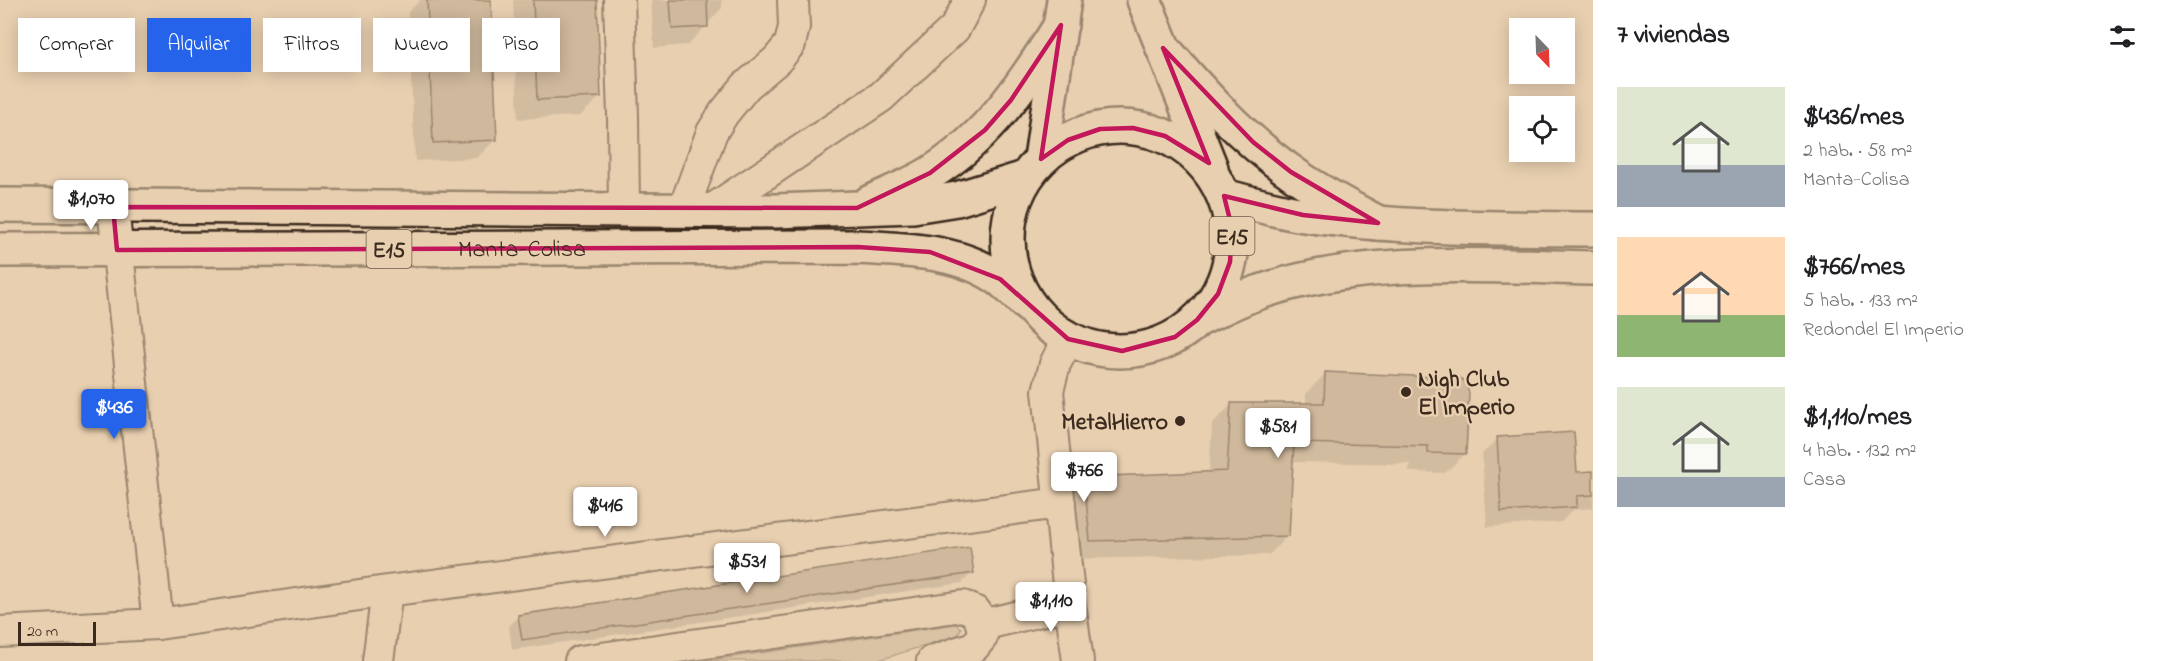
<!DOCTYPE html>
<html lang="es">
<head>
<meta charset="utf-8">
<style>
  body { margin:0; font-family:"Indie Flower",sans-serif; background:#f6f6f6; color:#202124; height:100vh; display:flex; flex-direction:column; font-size:22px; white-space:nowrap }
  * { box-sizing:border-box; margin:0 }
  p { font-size:20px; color:#757577 }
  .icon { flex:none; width:33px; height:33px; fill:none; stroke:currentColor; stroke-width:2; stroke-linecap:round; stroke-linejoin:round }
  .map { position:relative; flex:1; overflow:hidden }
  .sheet { display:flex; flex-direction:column; background:#fff; width:570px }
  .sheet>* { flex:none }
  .guide { position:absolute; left:18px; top:18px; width:570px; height:54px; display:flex; gap:12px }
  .needle { width:39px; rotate:157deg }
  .tools { position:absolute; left:1509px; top:18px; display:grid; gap:12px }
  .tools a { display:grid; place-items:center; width:66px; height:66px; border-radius:0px; background:#fff; box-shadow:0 3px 15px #0003; font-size:30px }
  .scale { position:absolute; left:18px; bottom:15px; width:78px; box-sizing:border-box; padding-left:6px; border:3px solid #3b2a1e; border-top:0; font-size:16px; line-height:21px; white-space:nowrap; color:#3b2a1e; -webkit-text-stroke:4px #e8cfb0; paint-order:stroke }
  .price { position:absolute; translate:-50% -51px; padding:0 14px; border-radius:6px; background:#fff; color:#222; font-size:20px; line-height:39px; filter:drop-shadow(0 2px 3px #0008) }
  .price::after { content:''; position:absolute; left:50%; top:36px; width:18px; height:14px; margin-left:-9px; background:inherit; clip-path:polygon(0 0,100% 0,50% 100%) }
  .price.active { background:#2563eb; color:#fff }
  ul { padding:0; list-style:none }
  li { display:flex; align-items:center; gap:18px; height:150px; padding:0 24px }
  li span { display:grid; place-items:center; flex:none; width:168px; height:120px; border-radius:0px; color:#555 }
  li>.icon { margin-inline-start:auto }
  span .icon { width:72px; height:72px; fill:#fffc; stroke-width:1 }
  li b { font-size:26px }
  h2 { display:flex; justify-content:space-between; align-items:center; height:72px; padding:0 24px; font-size:26px }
  .tag { padding:0 21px; border-radius:0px; background:#fff; box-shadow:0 3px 15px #0003; font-size:21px; line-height:54px }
  .tag.active { background:#2563eb; color:#fff }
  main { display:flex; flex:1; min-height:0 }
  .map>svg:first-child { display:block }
  .green { fill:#c9b196; stroke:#826e5a; stroke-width:1.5 }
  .shadow { fill:#0003 }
  .building { fill:#b29c83; stroke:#3b2a1e; stroke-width:1.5 }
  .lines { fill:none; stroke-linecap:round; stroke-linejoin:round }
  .minor-casing { stroke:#3b2a1e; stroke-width:34 }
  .major-casing { stroke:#3b2a1e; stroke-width:38 }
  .highway-casing { stroke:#3b2a1e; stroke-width:38 }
  .minor { stroke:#e8cfb0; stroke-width:30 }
  .major { stroke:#e8cfb0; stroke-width:33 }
  .highway { stroke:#e8cfb0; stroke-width:33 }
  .marked { fill:none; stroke:#c2185b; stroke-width:4.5; stroke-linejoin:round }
  .poi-dot { fill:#3b2a1e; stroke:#e8cfb0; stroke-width:2 }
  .labels { text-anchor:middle; stroke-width:5; stroke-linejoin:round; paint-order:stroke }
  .shield { fill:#e8cfb0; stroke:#6f5c4a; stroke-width:1.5 }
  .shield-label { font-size:22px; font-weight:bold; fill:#3b2a1e }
  .street-label { font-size:24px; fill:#3b2a1e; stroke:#e8cfb0 }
  .poi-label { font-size:24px; font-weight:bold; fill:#3b2a1e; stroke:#e8cfb0; text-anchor:start }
</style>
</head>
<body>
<main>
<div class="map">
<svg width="1593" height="661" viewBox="0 0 1593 661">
  <rect width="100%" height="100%" fill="#e8cfb0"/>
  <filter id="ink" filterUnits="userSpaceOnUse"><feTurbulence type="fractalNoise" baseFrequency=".0167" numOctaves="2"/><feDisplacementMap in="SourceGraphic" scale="12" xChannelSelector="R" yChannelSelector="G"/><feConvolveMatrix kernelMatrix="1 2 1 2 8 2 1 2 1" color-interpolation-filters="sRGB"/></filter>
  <g filter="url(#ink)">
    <path class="green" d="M955 624 961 628 958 635 876 661H706Z"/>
    <path class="shadow" d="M420 0H490L496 139 477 158 415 161 408 12Z
      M513 0H595L600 97 580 116 518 119Z
      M651 0H722V8L688 45 654 48Z
      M1325 374 1465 454 1445 473 1409 472 1410 464 1291 462 1288 535 1269 555 1072 559 1065 498 1085 479 1209 473 1212 424 1231 405 1306 404V393Z
      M1498 439 1575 473 1593 472V508L1573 510 1561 522 1487 527 1482 454Z
      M972 573 962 583 512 650 509 626 519 616Z"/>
    <path class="building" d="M427 0H491L497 140 433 143Z
      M533 0H597L601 97 537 100Z
      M670 0H707L708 27 672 29Z
      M1325 372 1459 378 1465 381 1469 393 1466 454 1428 453V446L1294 443 1289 536 1090 541 1084 477 1227 471 1231 403H1324Z
      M1574 432 1577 472 1593 471V495L1577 496V507L1501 512 1497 437Z
      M970 547 974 573 522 640 518 615Z"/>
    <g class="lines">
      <defs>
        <path id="minor" d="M619 0 623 116 624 210
          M113 207 158 624
          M683 211 712 132 724 113 746 86 777 60 790 44 794 27 793 0
          M710 211 881 97 955 28 970 0
          M1068 339 1055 364 1048 391 1070 604 1078 661
          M982 625 1070 604
          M0 632 158 624 387 591 1060 503
          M378 661 387 591
          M580 661 963 606 976 612 982 625V637L974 647 932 661"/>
        <path id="major" d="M1224 196C1250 203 1277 211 1304 215 1400 229 1497 228 1593 229
          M1197 320C1218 310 1238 299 1260 292 1365 256 1484 266 1593 268"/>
        <g id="highway">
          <path d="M1144 0 1211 168"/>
          <path d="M1163 48C1202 93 1242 138 1291 172 1318 192 1349 207 1378 223"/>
          <circle cx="1120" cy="239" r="112"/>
          <path d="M1041 159 1064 0"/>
          <path d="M869 203C889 193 912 185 931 173 990 136 1025 82 1061 25"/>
          <path d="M0 205 775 211 913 206 957 199 1025 178"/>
          <path id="s1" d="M0 250 858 247C906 250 960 250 1001 280 1010 287 1019 297 1028 305"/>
        </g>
      </defs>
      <use href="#minor" class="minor-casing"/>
      <use href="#major" class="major-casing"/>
      <use href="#highway" class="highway-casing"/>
      <use href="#minor" class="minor"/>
      <use href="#major" class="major"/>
      <use href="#highway" class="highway"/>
    </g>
  </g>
  <path d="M0 0H1593V661H0ZM1061 25 1041 159 1068 140 1100 129 1133 128 1165 136 1209 163 1163 48 1253 142 1291 172 1378 223 1303 215 1224 196 1232 228 1230 262 1218 294 1197 320 1175 337 1122 351 1068 339 1000 279 930 252 858 247 117 250 113 207 857 208 930 173 985 130 1011 100Z" fill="#e8cfb0" fill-opacity=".55" fill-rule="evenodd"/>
  <path class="marked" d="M1061 25 1041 159 1068 140 1100 129 1133 128 1165 136 1209 163 1163 48 1253 142 1291 172 1378 223 1303 215 1224 196 1232 228 1230 262 1218 294 1197 320 1175 337 1122 351 1068 339 1000 279 930 252 858 247 117 250 113 207 857 208 930 173 985 130 1011 100Z"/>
  <g class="poi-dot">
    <circle cx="1406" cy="392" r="6"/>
    <circle cx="1180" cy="421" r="6"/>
  </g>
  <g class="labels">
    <g class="shield">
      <rect x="1209.5" y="217" width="45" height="38" rx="4.5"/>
      <rect x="366.5" y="230" width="45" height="38" rx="4.5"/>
    </g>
    <g class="shield-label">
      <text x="1232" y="244">E15</text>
      <text x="389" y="257">E15</text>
    </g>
    <g class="street-label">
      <text dy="8" stroke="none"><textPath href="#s1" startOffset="522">Manta-Colisa</textPath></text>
    </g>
    <g class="poi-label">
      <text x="1418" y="386">Nigh Club<tspan x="1418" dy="28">El Imperio</tspan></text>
      <text x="1168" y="429" text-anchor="end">MetalHierro</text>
    </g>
  </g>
</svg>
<div class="tools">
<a><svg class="needle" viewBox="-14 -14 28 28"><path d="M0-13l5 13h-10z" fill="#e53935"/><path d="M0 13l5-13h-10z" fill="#757577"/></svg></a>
<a><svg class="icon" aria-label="locate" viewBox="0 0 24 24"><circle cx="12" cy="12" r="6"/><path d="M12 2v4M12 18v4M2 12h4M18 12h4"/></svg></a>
</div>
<div class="scale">20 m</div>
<b class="price" style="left:91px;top:231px">$1,070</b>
<b class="price active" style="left:114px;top:440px">$436</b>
<b class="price" style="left:1278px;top:459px">$581</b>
<b class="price" style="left:1084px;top:503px">$766</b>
<b class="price" style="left:605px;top:538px">$416</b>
<b class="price" style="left:747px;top:594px">$531</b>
<b class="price" style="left:1051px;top:633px">$1,110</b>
<div class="guide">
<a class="tag">Comprar</a>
<a class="tag active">Alquilar</a>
<a class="tag">Filtros</a>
<a class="tag">Nuevo</a>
<a class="tag">Piso</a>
</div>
</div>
<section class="sheet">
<h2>7 viviendas<svg class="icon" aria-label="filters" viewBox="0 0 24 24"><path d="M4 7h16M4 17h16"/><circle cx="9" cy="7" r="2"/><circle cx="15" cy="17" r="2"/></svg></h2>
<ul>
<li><span style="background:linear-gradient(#dfe7d0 65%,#9aa5b1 0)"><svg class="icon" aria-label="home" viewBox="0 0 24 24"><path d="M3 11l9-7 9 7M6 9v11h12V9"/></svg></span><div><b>$436/mes</b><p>2 hab. · 58 m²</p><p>Manta-Colisa</p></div></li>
<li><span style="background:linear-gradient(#ffd9b3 65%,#8fb573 0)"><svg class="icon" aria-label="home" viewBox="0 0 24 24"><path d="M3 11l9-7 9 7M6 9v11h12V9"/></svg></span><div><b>$766/mes</b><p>5 hab. · 133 m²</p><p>Redondel El Imperio</p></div></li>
<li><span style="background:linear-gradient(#dfe7d0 75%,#9aa5b1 0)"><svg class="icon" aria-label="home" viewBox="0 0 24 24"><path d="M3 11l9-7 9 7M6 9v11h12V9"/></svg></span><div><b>$1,110/mes</b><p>4 hab. · 132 m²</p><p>Casa</p></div></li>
</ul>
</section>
</main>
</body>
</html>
